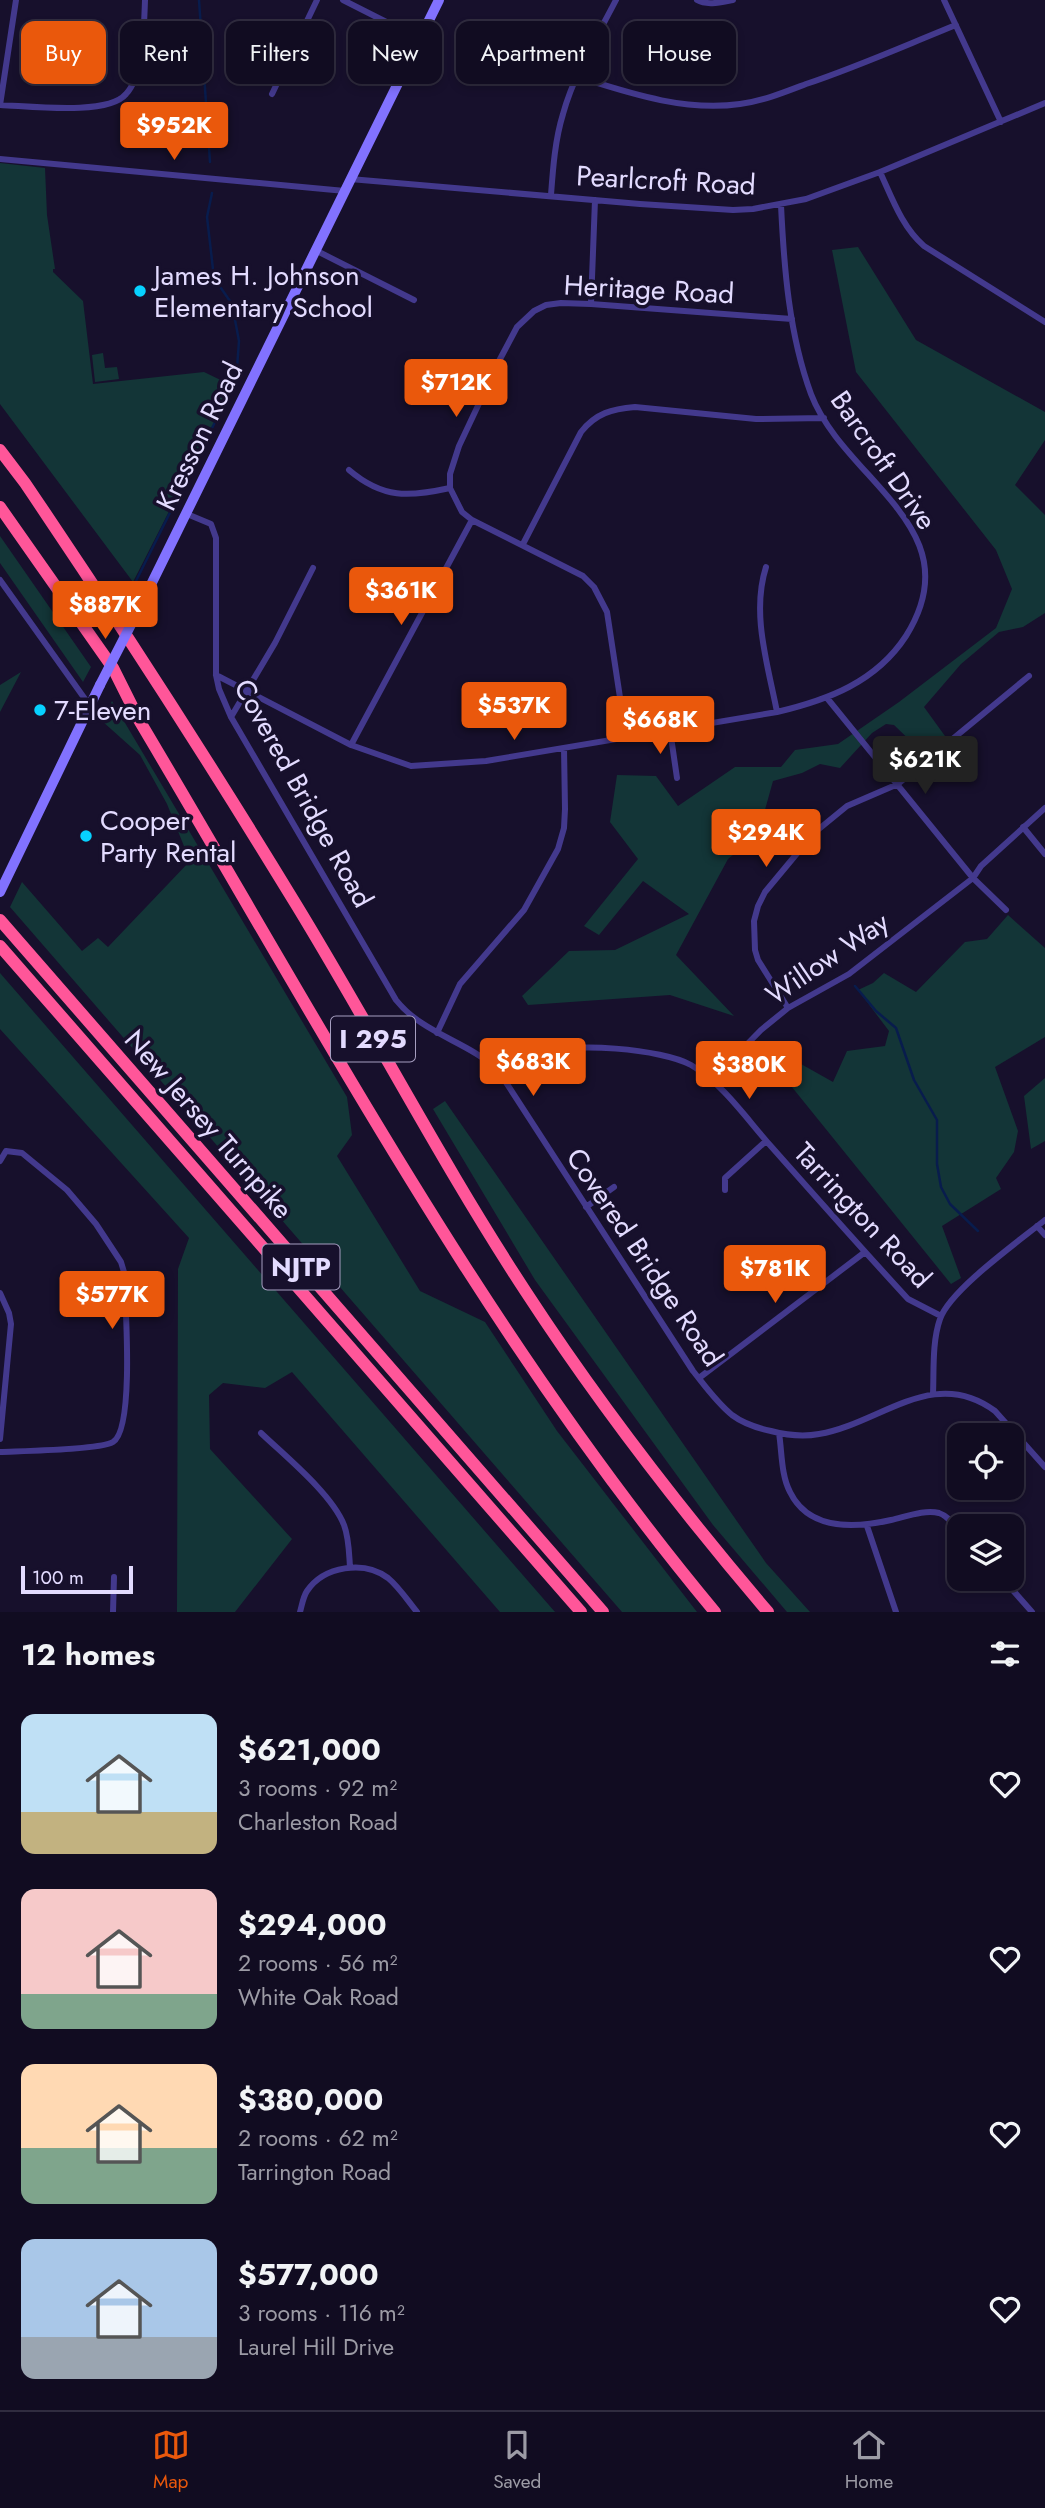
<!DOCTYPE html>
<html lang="en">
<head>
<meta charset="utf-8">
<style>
  body { margin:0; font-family:Jost,sans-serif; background:#1e1a2e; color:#f1f3f6; height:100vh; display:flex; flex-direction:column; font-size:26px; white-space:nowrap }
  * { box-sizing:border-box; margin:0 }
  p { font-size:23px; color:#9c9ba5 }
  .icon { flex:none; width:38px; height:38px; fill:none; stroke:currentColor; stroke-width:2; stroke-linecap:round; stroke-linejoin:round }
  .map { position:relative; height:1612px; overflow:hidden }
  .drawer { display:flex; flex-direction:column; background:#110c21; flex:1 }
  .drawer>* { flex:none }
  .hud { position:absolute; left:21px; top:21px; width:1004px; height:63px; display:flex; gap:14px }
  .buttons { position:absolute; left:947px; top:1423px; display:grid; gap:14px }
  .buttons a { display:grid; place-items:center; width:77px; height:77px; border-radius:14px; background:#110c21; box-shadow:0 4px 10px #0003,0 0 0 2px #302c3f; font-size:35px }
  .scale { position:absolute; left:21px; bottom:18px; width:112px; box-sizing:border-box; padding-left:7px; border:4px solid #e3dbff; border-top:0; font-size:19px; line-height:24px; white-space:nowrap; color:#e3dbff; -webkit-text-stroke:5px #17102c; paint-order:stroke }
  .price { position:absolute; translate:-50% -60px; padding:0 16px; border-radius:7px; background:#ea580c; color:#fff; font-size:23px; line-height:46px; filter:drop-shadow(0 2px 4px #0008) }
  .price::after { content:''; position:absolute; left:50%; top:42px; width:21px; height:16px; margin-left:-10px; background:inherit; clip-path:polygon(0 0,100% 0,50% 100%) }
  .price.selected { background:#222; color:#fff }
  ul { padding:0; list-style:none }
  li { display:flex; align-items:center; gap:21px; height:175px; padding:0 21px }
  li span { display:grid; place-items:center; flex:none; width:196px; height:140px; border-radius:14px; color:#555 }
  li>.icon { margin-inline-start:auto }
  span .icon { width:84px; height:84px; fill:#fffc; stroke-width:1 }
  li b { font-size:30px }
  h2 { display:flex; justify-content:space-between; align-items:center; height:84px; padding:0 21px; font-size:30px }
  .tag { padding:0 24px; border-radius:14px; background:#110c21; box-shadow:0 4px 10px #0003,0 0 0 2px #302c3f; font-size:24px; line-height:63px }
  .tag.selected { background:#ea580c; color:#fff }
  .menu { display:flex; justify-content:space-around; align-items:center; height:98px; border-top:2px solid #302c3f; background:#110c21; font-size:19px; color:#9c9ba5 }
  .menu a { display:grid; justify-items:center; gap:4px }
  .menu .selected { color:#ea580c }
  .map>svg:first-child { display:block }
  .green { fill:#133537 }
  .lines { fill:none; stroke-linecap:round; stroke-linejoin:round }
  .stream { stroke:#081c4d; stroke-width:2.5 }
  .street { stroke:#43398d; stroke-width:6 }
  .secondary { stroke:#8272ff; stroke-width:10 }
  .highway { stroke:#ff5699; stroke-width:12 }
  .secondary-bridge { stroke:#8272ff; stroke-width:10 }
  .poi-dot { fill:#07d1ff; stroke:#17102c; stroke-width:2.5 }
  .labels { text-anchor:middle; stroke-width:7; stroke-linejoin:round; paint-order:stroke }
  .shield { fill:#17102c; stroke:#a69ec0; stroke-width:2 }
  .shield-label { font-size:26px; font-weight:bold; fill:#e3dbff }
  .street-label { font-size:28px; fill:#e3dbff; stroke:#17102c }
  .poi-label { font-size:28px; fill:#e3dbff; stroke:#17102c; text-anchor:start }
</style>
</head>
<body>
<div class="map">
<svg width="1045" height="1612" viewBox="0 0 1045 1612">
  <rect width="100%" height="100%" fill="#17102c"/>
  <path class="green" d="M0 163 45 168 47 215 55 269H53V272L83 301 93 384 204 372 233 386 133 582 0 404Z
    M858 247 916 340 1045 412V440L1015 485 1045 515V613L1023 627 999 632 961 664 924 707 945 736 923 753 894 725 886 724 872 733 840 768 820 764 802 773 773 781 758 835 728 859 676 955 734 1016 670 995 528 1005 522 996 569 951 615 950 689 914 643 881 599 935 584 926 638 859 610 822 617 775 656 776 678 806 735 767H781L795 750 838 744 899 702 996 628 1012 589 996 550 856 372 832 250Z
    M103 353 105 368 117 367 119 379 95 382 92 355Z
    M0 536 91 667 83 682 0 563Z
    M21 672 0 712V685Z
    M112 701 347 1097 352 1135 337 1156 420 1291 485 1322 557 1431 697 1612H622L10 907 22 882 82 951 98 938 108 947 190 861 167 804 140 755 102 721Z
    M1008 915 1045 948V1037L995 1067 1018 1131 1014 1152 996 1178 1001 1189 942 1226 961 1278 951 1284 783 1076 801 1064 833 1082 847 1051 885 1046 889 1031 858 990 873 983 884 973 916 992 965 942 987 939Z
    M0 973 555 1612H500L292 1372 265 1388 223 1383 209 1395 210 1449 292 1539 235 1612H177L178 1269 189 1238 0 1029Z
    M1045 1078V1141L1031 1149 1024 1096Z
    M445 1101 766 1563 810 1612H787L713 1525 535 1280 433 1109Z"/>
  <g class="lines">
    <path class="stream" d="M199 0 210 162
      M212 193 207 217 214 278 232 304 239 341 237 368
      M134 585 231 390
      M855 986 876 1011 896 1028 914 1080 937 1120V1164L941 1187 950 1204 978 1231"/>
    <path class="street" d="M343 0 420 39
      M697 0C707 6 722 2 733 0
      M944 0 1001 122
      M578 77C629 93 685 112 740 104 763 101 785 92 806 84 857 67 906 45 956 25
      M272 94 317 0
      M0 105C29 106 108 116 126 94 144 75 144 25 145 0
      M0 105 16 0
      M0 159 345 191
      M880 172C892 198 902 227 924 246L1045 322
      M350 179 640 204 733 210 753 209 806 199 880 172 1045 103
      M551 195C553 168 555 140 563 114 574 74 597 37 616 0
      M315 250 414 300
      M591 304 595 200
      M349 470C383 499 409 497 450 488
      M187 514 211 524 216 538V675L219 689 231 717 396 1000C423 1034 467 1041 498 1070L693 1371C705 1386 717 1403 732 1415 744 1424 757 1428 771 1431 786 1435 803 1437 819 1434 880 1424 933 1365 995 1411L1045 1467
      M523 544 581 432C596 413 612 409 635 407L756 419 824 418
      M766 567C751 614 768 665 777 712
      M0 580 90 706
      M216 675 351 745 411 766 486 761 777 712C828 700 876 682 906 636 974 528 844 481 811 394 789 334 784 268 781 205
      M827 698 973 878 1006 910
      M231 717 275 643 313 568
      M670 730 677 778
      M626 737 607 612 594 587 583 576 472 520 462 512 450 488V474L459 446 499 361 517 327 534 311 546 305 561 303 591 304 792 319
      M351 745 472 520
      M1023 827 1045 854
      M788 1008 758 960 755 950 754 921 758 906 765 892 814 833 847 806 898 784 1029 676
      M437 1033 460 984 524 910 558 849 564 828 565 809 564 748
      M507 1081C516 1073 528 1059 539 1054 569 1041 663 1049 691 1065 722 1083 746 1118 769 1144 815 1196 861 1248 908 1299L941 1316
      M711 1081 761 1030 788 1008 849 974 973 878 981 866 1045 808
      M0 1161 6 1151 22 1153 67 1190 96 1224 121 1262 124 1272C125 1300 135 1429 113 1442 99 1450 21 1451 0 1452
      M725 1190V1178L766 1141
      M586 1207 614 1187
      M1037 1226 1045 1235
      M0 1293 9 1313 11 1324 0 1439
      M699 1378 865 1252
      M933 1394C934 1370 932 1342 940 1319 950 1290 1019 1241 1045 1220
      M261 1433C285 1456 332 1494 344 1525 349 1538 349 1553 350 1567
      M779 1433C782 1452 781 1475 790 1492 809 1531 856 1528 891 1520 905 1517 925 1509 939 1513 948 1516 953 1524 959 1531
      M867 1526 896 1612
      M1002 1578 1032 1612
      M113 1612 114 1577
      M300 1612C302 1605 303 1597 307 1591 324 1566 364 1560 388 1578 399 1587 408 1601 417 1612"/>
    <path class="secondary" d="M138 611 439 0
      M0 892 100 685"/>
    <path class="highway" d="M0 450 25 483C119 622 210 763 297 906 375 1034 444 1167 526 1292 599 1404 681 1510 768 1612
      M0 507 113 668 139 720C320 1024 487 1339 715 1612
      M0 920 603 1612
      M0 946 581 1612"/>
    <path class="secondary-bridge" d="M100 685 138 611"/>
  </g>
  <g class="poi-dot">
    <circle cx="140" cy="291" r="7"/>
    <circle cx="40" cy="710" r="7"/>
    <circle cx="86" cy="836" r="7"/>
  </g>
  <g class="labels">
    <g class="shield">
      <rect x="331" y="1016.5" width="84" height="45" rx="5"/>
      <rect x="262.5" y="1244.5" width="77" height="45" rx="5"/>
    </g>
    <g class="shield-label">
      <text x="373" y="1048">I 295</text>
      <text x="301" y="1276">NJTP</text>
    </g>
    <g class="street-label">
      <text transform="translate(666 180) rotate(3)" y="10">Pearlcroft Road</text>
      <text transform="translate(649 289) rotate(3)" y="10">Heritage Road</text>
      <text transform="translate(199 436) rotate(-64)" y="10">Kresson Road</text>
      <text transform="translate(884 460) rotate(55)" y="10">Barcroft Drive</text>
      <text transform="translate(304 793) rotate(61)" y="10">Covered Bridge Road</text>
      <text transform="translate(827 958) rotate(-34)" y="10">Willow Way</text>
      <text transform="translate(209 1124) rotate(49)" y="10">New Jersey Turnpike</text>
      <text transform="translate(863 1215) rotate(47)" y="10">Tarrington Road</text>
      <text transform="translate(645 1257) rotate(56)" y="10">Covered Bridge Road</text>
    </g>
    <g class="poi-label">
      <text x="154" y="285">James H. Johnson<tspan x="154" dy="32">Elementary School</tspan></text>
      <text x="54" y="720">7-Eleven</text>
      <text x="100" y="830">Cooper<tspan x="100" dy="32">Party Rental</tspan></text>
    </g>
  </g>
</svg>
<div class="buttons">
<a><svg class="icon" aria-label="locate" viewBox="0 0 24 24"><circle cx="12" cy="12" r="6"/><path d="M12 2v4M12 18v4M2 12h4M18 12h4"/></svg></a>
<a><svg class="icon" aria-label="layers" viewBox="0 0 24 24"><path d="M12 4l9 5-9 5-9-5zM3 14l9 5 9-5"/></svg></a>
</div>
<div class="scale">100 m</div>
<b class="price" style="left:174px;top:162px">$952K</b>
<b class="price" style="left:456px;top:419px">$712K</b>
<b class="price" style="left:401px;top:627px">$361K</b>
<b class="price" style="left:105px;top:641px">$887K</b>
<b class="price" style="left:514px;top:742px">$537K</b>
<b class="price" style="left:660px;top:756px">$668K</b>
<b class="price selected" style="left:925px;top:796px">$621K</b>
<b class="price" style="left:766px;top:869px">$294K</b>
<b class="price" style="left:533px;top:1098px">$683K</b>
<b class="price" style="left:749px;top:1101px">$380K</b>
<b class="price" style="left:775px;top:1305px">$781K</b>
<b class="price" style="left:112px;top:1331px">$577K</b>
<div class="hud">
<a class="tag selected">Buy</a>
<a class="tag">Rent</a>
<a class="tag">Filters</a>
<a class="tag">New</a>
<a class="tag">Apartment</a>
<a class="tag">House</a>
</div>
</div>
<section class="drawer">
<h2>12 homes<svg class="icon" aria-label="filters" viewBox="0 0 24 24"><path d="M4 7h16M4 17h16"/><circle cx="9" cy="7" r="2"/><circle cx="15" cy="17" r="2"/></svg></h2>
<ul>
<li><span style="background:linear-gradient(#bfe0f5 70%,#c2b280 0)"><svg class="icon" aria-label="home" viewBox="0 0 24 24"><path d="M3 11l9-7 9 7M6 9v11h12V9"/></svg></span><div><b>$621,000</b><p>3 rooms · 92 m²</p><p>Charleston Road</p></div><svg class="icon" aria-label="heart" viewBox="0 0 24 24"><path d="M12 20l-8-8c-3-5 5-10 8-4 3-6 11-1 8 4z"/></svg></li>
<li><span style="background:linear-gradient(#f6c9c9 75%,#7fa58c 0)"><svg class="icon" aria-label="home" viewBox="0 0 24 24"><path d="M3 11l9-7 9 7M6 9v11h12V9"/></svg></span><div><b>$294,000</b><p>2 rooms · 56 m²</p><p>White Oak Road</p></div><svg class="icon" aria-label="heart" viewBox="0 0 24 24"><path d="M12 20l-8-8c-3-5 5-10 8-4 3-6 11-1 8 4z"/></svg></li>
<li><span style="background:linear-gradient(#ffd9b3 60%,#7fa58c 0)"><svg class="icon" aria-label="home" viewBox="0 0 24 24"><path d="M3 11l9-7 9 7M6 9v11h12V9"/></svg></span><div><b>$380,000</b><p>2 rooms · 62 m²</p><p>Tarrington Road</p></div><svg class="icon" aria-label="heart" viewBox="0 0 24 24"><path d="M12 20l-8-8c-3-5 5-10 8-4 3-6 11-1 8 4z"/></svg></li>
<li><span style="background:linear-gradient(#a9c7e8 70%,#9aa5b1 0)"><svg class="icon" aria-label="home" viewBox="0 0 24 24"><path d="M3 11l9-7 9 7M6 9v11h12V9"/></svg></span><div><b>$577,000</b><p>3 rooms · 116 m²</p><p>Laurel Hill Drive</p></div><svg class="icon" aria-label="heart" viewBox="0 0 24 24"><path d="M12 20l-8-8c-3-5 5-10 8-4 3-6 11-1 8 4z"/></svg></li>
</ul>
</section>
<nav class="menu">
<a class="selected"><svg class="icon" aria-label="map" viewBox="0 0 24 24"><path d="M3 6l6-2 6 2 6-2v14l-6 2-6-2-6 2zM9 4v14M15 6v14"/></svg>Map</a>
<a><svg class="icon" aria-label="saved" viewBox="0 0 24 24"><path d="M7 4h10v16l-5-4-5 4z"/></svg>Saved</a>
<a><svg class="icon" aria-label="home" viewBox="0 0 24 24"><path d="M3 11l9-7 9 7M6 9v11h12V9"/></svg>Home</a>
</nav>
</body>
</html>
